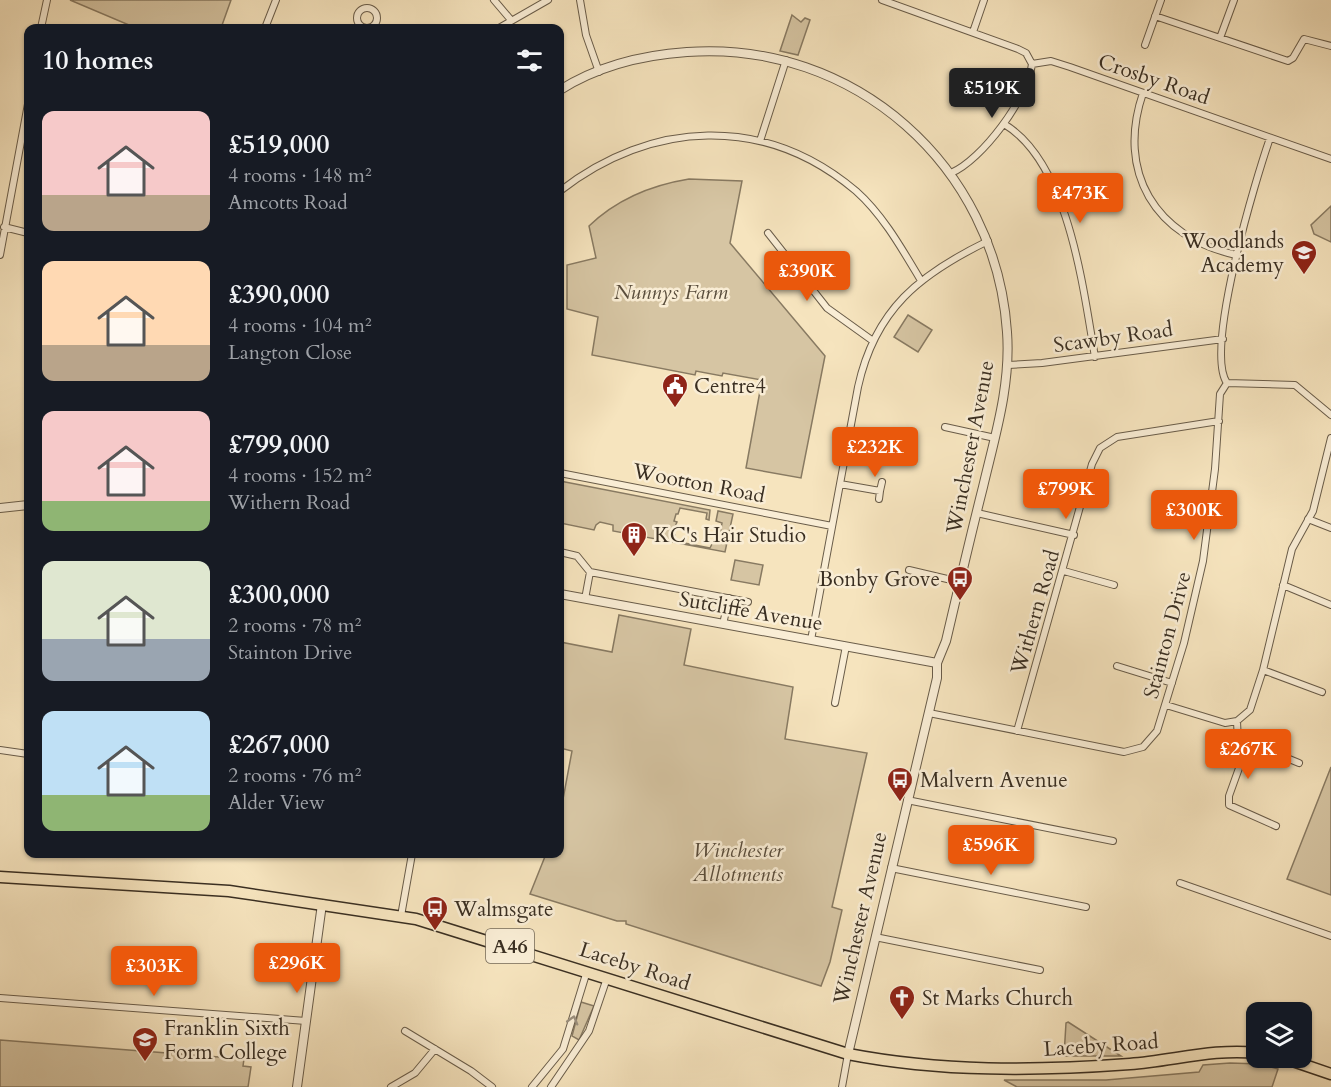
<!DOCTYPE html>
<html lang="en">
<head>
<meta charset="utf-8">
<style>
  body { margin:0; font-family:Cardo,serif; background:#20242c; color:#f1f3f6; height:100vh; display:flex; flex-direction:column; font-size:22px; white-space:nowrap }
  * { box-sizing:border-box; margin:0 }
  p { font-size:20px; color:#9ea1a6 }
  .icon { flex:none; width:33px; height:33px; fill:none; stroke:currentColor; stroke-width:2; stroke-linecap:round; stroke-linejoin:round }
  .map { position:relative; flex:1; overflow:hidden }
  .panel { position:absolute; left:24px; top:24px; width:540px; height:834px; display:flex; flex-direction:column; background:#171b24; border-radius:12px; box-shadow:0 2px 4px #0004 }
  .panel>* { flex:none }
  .controls { position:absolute; left:1246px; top:1002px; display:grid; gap:12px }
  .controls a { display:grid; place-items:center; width:66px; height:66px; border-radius:12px; background:#171b24; box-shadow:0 2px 4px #0004; font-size:30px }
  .price { position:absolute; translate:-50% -51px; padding:0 14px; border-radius:6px; background:#ea580c; color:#fff; font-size:20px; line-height:39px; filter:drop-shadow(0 2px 3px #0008) }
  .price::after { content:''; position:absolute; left:50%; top:36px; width:18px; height:14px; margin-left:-9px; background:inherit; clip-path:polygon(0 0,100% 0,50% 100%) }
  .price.selected { background:#222; color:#fff }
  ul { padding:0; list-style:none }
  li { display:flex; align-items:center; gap:18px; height:150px; padding:0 18px }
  li span { display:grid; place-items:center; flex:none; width:168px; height:120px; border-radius:12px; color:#555 }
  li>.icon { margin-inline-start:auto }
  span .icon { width:72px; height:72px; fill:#fffc; stroke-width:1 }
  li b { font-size:26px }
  h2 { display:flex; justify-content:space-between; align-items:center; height:72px; padding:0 18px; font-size:26px }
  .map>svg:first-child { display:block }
  .green { fill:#d6c5a3; stroke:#887a62; stroke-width:1.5 }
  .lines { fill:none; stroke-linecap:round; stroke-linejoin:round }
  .minor-casing { stroke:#695c49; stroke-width:8 }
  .tertiary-casing { stroke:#695c49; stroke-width:10 }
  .trunk-casing { stroke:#3a2f22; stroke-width:13 }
  .minor { stroke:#f9edd5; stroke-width:6 }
  .tertiary { stroke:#f9edd5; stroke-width:8 }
  .trunk { stroke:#f6e4be; stroke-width:10 }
  .oneway { stroke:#9a8e7c }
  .labels { text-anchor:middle; stroke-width:5; stroke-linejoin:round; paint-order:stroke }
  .shield { fill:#f9edd5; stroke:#736858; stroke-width:1.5 }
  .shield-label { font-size:20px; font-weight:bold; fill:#3a2f22 }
  .street-label { font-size:21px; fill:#3a2f22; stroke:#f9edd5 }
  .poi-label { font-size:21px; fill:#3a2f22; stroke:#f9edd5; text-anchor:start }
  .park-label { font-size:21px; font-style:italic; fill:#594d3c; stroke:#f9edd5 }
</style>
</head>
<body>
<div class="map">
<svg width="1331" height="1087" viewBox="0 0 1331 1087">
  <rect width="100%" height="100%" fill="#f6e4be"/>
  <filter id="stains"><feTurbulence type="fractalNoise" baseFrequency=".00333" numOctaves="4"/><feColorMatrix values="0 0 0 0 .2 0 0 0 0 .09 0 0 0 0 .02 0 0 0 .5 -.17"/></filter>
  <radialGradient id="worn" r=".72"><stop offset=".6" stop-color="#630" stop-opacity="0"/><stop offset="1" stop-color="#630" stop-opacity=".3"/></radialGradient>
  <path class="green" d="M70 0H231L221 28H136Z
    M792 15 801 22 805 18 810 20 798 55 780 51Z
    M689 179 742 181 730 243 825 356 801 478 746 468 762 380 723 373 722 376 696 371 695 375 592 355 598 317 567 309V265L596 258 589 226C616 200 652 185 689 179Z
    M1331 206V242L1314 234 1311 225Z
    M908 315 932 330 918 352 894 337Z
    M560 481 710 510 709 520 706 519 707 513 680 508 678 514H676L674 521 677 522 672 534 675 535 674 541 710 548 714 540H719L722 523 716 521 718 511 733 514 725 552 613 531V525L600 522 596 525 594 530 560 523Z
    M735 560 763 565 759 585 731 580Z
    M619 615 691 629 684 665 793 687 785 739 867 753 832 907 842 910 830 962 821 986 626 924V921H617L530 894 546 854H560V815L572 751 560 748V642L612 652Z
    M1331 767V895L1287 879Z
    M581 1002 594 1006 579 1040 572 1036Z
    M1068 1022 1121 1056H1064L1066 1023Z
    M0 1040 244 1059 243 1066 251 1067 248 1087H0Z
    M1230 1063 1260 1064 1278 1069 1272 1087H1017L1004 1080H1106L1199 1072 1203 1065Z"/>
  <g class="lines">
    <defs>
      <path id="minor" d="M494 0 511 20
        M580 0 586 35 599 72
        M882 0 1018 49 1026 53 1032 64 1051 61 1070 67 1331 159
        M357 18a10 10 0 1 1 20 0a10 10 0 1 1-20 0Z
        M1155 16 1288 61 1293 58 1304 39 1331 46
        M41 28 47 0
        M265 28 276 0
        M499 28 548 0
        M973 32 984 0
        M1220 38 1234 0
        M1145 45 1161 0
        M1143 93C1116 172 1155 237 1236 255
        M1004 124C1069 163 1083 288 1095 357
        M760 141 786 60
        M951 173C982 160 1028 98 1032 64
        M560 191C651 120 765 114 856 191 883 215 902 249 920 279
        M4 227 28 233
        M768 233 827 308 873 341
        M0 255 28 104
        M560 276V314
        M1008 365 1042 363 1223 339
        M1227 383 1295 385 1331 415
        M945 427 995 438
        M560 473 832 526
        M840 484 880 491 879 499
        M880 491 882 482
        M977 513 1074 535
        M1166 519 1209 524
        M1308 519 1331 528
        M560 552 577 556 590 572 748 602
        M909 570 960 582
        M1064 571 1114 585
        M1283 585 1331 605
        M585 599 590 572
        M723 624 729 598
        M811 640 858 387C875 309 920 274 988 241
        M1117 666 1172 683
        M1263 670 1322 692
        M835 703 846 646
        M1166 705 1225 723 1237 721 1250 710 1263 670 1292 549 1313 511 1331 438
        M929 713 1124 752 1143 747 1157 731 1184 643 1203 561 1215 469 1220 394 1227 383C1204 350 1256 178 1270 138
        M1237 721 1238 743 1243 757 1229 796V805L1276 826
        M1017 731 1092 464 1100 448 1117 437 1219 421
        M1239 735 1255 745 1299 763
        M0 750 28 754
        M907 800 1113 841
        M891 868 1086 907
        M1180 883 1331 936
        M401 916 412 854
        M875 937 1040 970
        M0 998 306 1021
        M405 1031 471 1071 492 1087
        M391 1087 415 1073 435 1049
        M532 1087 563 1049 587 971
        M551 1087 589 1031 607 978
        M842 1087 848 1054"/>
      <path id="tertiary" d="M560 90C598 66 643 55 687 52 854 40 996 166 1007 332 1011 385 995 436 983 487 970 538 958 590 946 641L937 663V678L848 1054
        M0 508 28 505
        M560 594 937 663
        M297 1087 322 904"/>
      <path id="trunk" d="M0 877 229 891 416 919 848 1054C941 1072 1035 1071 1130 1064 1172 1061 1215 1048 1257 1053
        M1284 1058 1331 1074"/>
    </defs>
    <use href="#minor" class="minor-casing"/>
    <use href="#tertiary" class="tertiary-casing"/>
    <use href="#trunk" class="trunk-casing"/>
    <use href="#minor" class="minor"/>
    <use href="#tertiary" class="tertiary"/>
    <use href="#trunk" class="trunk"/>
  </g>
  <defs><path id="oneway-chevron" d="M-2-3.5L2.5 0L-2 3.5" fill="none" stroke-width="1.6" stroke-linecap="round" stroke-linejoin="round" transform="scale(1.5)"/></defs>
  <use class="oneway" href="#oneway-chevron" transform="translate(573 1020) rotate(-74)"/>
  <defs>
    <symbol id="school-pin" viewBox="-11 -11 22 30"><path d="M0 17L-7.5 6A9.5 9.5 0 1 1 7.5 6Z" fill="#8f2418" stroke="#f9edd5"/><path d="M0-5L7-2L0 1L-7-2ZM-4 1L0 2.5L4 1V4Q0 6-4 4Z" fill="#fff"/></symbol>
    <symbol id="civic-pin" viewBox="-11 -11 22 30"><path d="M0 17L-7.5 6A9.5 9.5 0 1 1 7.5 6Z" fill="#8f2418" stroke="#f9edd5"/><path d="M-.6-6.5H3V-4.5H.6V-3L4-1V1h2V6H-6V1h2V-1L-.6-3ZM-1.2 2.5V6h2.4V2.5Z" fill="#fff"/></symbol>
    <symbol id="building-pin" viewBox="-11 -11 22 30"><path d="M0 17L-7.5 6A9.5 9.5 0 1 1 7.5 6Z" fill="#8f2418" stroke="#f9edd5"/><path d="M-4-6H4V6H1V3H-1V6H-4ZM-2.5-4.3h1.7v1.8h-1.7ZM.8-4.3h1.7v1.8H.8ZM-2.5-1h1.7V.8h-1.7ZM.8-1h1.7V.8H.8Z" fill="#fff"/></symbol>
    <symbol id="bus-pin" viewBox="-11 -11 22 30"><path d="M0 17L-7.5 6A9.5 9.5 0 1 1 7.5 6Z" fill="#8f2418" stroke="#f9edd5"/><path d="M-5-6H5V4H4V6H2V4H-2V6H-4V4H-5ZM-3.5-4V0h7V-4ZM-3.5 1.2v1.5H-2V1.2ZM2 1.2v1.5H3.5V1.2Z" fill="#fff"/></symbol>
    <symbol id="church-pin" viewBox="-11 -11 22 30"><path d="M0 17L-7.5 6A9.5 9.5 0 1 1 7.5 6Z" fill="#8f2418" stroke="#f9edd5"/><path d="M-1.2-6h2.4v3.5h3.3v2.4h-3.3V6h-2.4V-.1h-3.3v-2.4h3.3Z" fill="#fff"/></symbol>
    <symbol id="university-pin" viewBox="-11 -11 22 30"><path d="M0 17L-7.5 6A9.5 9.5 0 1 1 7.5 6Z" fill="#8f2418" stroke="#f9edd5"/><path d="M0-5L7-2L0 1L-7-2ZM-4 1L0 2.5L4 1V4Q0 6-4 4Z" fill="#fff"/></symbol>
  </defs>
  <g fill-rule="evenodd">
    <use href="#school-pin" x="1289" y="238" width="30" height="40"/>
    <use href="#civic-pin" x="660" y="371" width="30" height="40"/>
    <use href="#building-pin" x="619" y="520" width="30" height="40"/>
    <use href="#bus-pin" x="945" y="564" width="30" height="40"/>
    <use href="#bus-pin" x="885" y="765" width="30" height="40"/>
    <use href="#bus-pin" x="420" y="894" width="30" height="40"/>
    <use href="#church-pin" x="887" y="983" width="30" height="40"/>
    <use href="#university-pin" x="130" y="1025" width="30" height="40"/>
  </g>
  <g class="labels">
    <rect class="shield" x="486" y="929" width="48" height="34" rx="4.5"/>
    <g class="shield-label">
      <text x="510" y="953">A46</text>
    </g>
    <g class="street-label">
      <text transform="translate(1154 79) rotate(19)" y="7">Crosby Road</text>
      <text transform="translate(1113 337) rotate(-8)" y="7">Scawby Road</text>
      <text transform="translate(970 447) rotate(-79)" y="7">Winchester Avenue</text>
      <text transform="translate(699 483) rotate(11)" y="7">Wootton Road</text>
      <text transform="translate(751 611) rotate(10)" y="7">Sutcliffe Avenue</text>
      <text transform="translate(1035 612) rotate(-74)" y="7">Withern Road</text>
      <text transform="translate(1167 635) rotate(-75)" y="7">Stainton Drive</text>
      <text transform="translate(860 918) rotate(-77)" y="7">Winchester Avenue</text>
      <text transform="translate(635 966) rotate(18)" y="7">Laceby Road</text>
      <text transform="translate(1101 1045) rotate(-4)" y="7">Laceby Road</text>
    </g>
    <g class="poi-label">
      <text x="1284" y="248" text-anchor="end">Woodlands<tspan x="1284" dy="24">Academy</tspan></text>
      <text x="694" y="393">Centre4</text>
      <text x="654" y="542">KC's Hair Studio</text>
      <text x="940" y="586" text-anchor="end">Bonby Grove</text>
      <text x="920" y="787">Malvern Avenue</text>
      <text x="454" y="916">Walmsgate</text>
      <text x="922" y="1005">St Marks Church</text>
      <text x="164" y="1035">Franklin Sixth<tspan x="164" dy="24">Form College</tspan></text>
    </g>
    <g class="park-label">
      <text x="671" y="299">Nunnys Farm</text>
      <text x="738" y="857">Winchester<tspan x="738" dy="24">Allotments</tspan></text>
    </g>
  </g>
  <rect width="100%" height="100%" filter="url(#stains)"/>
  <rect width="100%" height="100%" fill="url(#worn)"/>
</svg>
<div class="controls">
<a><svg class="icon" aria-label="layers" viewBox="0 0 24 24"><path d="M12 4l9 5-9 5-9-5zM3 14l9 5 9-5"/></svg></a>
</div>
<b class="price selected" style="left:992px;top:119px">£519K</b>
<b class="price" style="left:1080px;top:224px">£473K</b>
<b class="price" style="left:807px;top:302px">£390K</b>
<b class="price" style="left:875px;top:478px">£232K</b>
<b class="price" style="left:1066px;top:520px">£799K</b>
<b class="price" style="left:1194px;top:541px">£300K</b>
<b class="price" style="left:1248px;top:780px">£267K</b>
<b class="price" style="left:991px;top:876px">£596K</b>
<b class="price" style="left:297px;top:994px">£296K</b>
<b class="price" style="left:154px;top:997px">£303K</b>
<section class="panel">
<h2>10 homes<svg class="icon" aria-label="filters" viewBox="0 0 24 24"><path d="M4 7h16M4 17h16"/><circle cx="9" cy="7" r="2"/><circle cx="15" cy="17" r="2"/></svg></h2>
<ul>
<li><span style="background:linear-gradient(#f6c9c9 70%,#b9a48a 0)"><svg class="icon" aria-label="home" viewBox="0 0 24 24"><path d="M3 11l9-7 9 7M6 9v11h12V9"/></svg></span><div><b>£519,000</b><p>4 rooms · 148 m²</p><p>Amcotts Road</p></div></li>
<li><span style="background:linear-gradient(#ffd9b3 70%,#b9a48a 0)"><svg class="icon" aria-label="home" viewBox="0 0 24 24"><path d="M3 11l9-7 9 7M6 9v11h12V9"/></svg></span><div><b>£390,000</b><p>4 rooms · 104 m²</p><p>Langton Close</p></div></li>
<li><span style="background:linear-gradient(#f6c9c9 75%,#8fb573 0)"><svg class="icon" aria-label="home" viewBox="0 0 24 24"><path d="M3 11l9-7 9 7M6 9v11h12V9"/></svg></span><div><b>£799,000</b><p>4 rooms · 152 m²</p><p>Withern Road</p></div></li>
<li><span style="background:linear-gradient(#dfe7d0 65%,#9aa5b1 0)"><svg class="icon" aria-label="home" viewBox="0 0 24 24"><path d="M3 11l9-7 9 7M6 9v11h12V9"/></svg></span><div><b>£300,000</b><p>2 rooms · 78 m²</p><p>Stainton Drive</p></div></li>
<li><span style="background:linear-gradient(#bfe0f5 70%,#8fb573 0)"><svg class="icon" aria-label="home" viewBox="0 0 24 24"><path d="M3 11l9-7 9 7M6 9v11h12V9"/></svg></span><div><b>£267,000</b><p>2 rooms · 76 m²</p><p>Alder View</p></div></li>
</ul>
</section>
</div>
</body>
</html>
